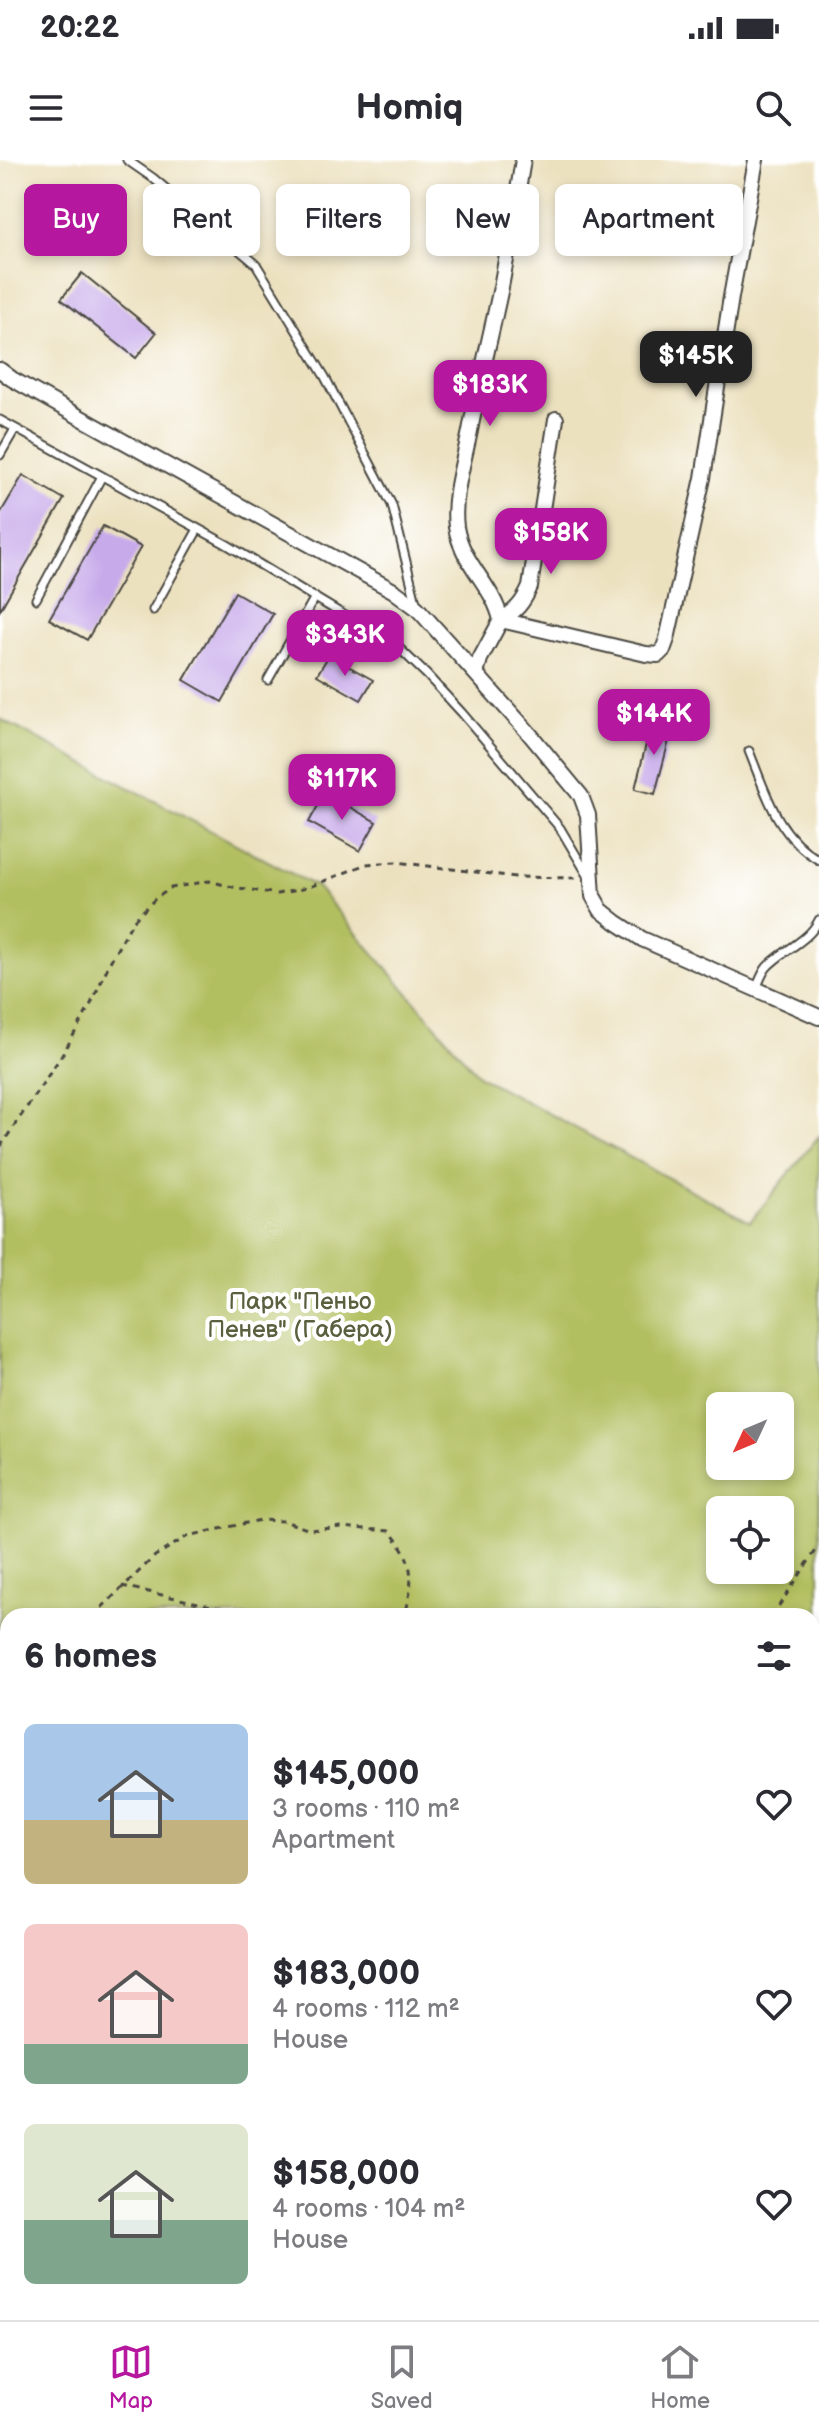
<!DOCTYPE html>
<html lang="en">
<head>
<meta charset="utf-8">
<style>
  body { margin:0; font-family:"Balsamiq Sans",sans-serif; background:#f7f7f7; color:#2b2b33; height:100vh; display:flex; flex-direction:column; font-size:30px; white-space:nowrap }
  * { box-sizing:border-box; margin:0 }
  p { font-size:26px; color:#7c7c81 }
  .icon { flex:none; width:44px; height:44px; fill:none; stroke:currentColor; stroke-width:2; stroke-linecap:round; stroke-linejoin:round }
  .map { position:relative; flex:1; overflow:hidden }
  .sheet { position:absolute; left:0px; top:1448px; width:820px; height:712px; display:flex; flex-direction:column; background:#fff; border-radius:24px 24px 0 0; box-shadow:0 4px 12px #0003 }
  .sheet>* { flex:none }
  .banner { position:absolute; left:24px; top:24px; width:772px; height:72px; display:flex; gap:16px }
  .needle { width:52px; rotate:226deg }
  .controls { position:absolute; left:706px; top:1232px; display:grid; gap:16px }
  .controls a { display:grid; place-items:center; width:88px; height:88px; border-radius:12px; background:#fff; box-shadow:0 4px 12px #0003; font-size:40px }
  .price { position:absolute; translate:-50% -68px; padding:0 18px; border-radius:16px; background:#b5179e; color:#fff; font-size:26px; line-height:52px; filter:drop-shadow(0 2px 4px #0008) }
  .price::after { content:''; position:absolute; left:50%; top:48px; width:24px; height:18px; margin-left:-12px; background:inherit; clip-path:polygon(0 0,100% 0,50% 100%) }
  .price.on { background:#222; color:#fff }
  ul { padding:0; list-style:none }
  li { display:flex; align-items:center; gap:24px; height:200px; padding:0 24px }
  li span { display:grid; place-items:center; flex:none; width:224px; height:160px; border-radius:12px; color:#555 }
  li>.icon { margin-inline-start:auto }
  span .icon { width:96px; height:96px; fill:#fffc; stroke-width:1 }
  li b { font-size:34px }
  h2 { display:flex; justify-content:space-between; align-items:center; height:96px; padding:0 24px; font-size:34px }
  .chip { padding:0 28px; border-radius:12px; background:#fff; box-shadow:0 4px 12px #0003; font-size:28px; line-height:72px }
  .chip.on { background:#b5179e; color:#fff }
  .status { display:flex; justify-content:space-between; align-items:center; height:56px; padding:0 40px; background:#fff; direction:ltr }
  .status svg { height:22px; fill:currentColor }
  header { display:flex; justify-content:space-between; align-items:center; height:104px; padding:0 24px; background:#fff; font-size:36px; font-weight:800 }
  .tab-bar { display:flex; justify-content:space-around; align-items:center; height:112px; border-top:2px solid #e1e1e2; background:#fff; font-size:22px; color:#7c7c81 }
  .tab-bar a { display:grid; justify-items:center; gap:4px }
  .tab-bar .on { color:#b5179e }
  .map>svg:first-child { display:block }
  .green { fill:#b2bf61; stroke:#6e7546; stroke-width:2; fill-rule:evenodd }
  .building { fill:#c7aaea }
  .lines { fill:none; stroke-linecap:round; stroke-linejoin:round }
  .lane-casing { stroke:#484641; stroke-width:11 }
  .street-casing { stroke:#484641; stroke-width:18 }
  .primary-casing { stroke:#484641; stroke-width:28 }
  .path { stroke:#484641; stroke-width:3; stroke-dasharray:6 6; stroke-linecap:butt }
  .lane { stroke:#fff; stroke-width:7 }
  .street { stroke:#fff; stroke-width:14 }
  .primary { stroke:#ebc669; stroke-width:24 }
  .labels { text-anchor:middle; stroke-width:8; stroke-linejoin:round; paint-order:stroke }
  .park-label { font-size:24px; fill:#5a5f3e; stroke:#fff }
</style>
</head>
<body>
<div class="status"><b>20:22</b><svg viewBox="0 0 49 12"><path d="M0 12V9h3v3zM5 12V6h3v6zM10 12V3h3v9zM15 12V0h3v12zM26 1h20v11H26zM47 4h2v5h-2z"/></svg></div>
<header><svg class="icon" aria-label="menu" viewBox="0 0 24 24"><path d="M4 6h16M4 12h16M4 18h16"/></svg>Homiq<svg class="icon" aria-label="search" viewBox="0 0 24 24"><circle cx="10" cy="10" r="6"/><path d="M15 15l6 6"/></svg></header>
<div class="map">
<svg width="819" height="2160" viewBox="0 0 819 2160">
  <rect width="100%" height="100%" fill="#fff"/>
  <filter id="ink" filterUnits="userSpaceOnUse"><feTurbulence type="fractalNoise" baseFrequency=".0125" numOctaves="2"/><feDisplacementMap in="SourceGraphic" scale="16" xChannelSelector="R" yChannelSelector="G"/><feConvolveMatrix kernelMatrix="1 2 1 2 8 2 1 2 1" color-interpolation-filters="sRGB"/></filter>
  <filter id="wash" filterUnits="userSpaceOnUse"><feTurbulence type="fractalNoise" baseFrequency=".006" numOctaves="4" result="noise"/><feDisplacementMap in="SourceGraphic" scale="32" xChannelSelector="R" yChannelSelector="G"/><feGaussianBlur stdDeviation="1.8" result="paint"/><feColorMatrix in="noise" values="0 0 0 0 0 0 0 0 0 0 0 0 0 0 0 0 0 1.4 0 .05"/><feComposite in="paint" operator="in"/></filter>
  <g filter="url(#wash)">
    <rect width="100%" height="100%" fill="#ece1bf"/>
    <path class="green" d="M0 559 317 727 479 916 750 1062 819 976V2133L812 2135V1456H8V2151L0 2145ZM720 1246H780V1306H720ZM720 1350H780V1410H720Z
      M9 2152H53L47 2160H21Z
      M240 2152H753L726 2160H238Z"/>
    <g id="blocks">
      <path class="building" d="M82 113 156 173 136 198 61 139Z
        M23 315 64 339 0 450V354Z
        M103 366 141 387 87 480 49 459Z
        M235 432 273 454 222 542 184 520Z
        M329 495 373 520 361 540 317 515Z
        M652 560 673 565 655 634 635 629Z
        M325 633 376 662 360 691 309 662Z"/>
    </g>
  </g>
  <g filter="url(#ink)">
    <use href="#blocks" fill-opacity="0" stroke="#484641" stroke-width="2"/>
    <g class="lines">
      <defs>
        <path id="lane" d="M127 0 153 18 256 104 325 217 392 345 417 446
          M0 260 226 384 400 489 427 515 462 553 560 668 589 717
          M0 295 15 269
          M36 439 102 316
          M153 450 198 369
          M268 520 315 437
          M749 591C766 633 777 676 819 700
          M756 829C759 822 762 813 767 807 783 790 809 781 819 760"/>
        <path id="street" d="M0 210 12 219 76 255 394 431 417 448 528 572 581 636 588 655 593 736 601 750 616 762 642 779 819 857
          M556 259 530 427C523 443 516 451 501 460L646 494 658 495 663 490 667 479 703 318 731 137 756 0
          M476 514 480 499 501 460C493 425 462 404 456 367 452 337 464 301 470 271 479 222 491 175 501 127 509 85 516 42 523 0"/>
        <path id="primary" d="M0 2156 5 2160"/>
      </defs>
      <use href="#lane" class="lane-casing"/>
      <use href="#street" class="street-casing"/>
      <use href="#primary" class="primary-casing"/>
      <path class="path" d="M0 987 64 892 90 846 111 800 133 761 155 739 171 728 209 721 233 727 277 734 307 728 366 704 396 702 515 717 578 718
        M122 1426 256 1456
        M93 1456 155 1396 188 1376 260 1360 284 1361 310 1370 342 1367 389 1371C415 1400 414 1419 405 1456
        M772 1456 819 1386
        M0 1705 8 1680
        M812 1745 819 1744
        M812 1874 819 1871
        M812 1931 819 1934
        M0 1991 8 1994
        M812 1993 819 1991
        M381 2152 397 2160
        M372 2160 376 2152
        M400 2160 403 2152
        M537 2160 554 2152"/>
      <use href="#lane" class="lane"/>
      <use href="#street" class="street"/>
      <use href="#primary" class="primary"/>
    </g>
  </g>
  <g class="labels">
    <g class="park-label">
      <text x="300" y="1149">Парк "Пеньо<tspan x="300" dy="28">Пенев" (Габера)</tspan></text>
    </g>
  </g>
</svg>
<div class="controls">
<a><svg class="needle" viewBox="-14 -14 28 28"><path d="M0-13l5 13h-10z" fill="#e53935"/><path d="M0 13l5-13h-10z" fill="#7c7c81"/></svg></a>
<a><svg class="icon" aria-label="locate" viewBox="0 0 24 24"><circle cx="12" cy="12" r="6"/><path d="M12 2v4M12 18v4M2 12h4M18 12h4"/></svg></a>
</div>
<b class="price on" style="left:696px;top:239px">$145K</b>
<b class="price" style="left:490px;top:268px">$183K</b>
<b class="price" style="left:551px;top:416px">$158K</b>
<b class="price" style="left:345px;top:518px">$343K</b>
<b class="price" style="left:654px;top:597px">$144K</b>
<b class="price" style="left:342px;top:662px">$117K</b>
<div class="banner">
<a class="chip on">Buy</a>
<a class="chip">Rent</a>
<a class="chip">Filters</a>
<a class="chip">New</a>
<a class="chip">Apartment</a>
</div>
<section class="sheet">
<h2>6 homes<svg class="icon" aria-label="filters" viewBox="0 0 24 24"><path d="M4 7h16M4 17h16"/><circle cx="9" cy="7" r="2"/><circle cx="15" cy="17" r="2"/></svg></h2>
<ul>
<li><span style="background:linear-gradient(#a9c7e8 60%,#c2b280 0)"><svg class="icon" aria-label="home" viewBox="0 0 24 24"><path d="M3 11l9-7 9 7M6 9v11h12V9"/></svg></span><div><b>$145,000</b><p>3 rooms · 110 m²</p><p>Apartment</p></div><svg class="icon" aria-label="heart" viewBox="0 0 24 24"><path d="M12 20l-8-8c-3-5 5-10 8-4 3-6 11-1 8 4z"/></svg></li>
<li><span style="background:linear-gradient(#f6c9c9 75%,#7fa58c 0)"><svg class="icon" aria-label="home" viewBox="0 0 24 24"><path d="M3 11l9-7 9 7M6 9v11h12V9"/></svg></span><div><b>$183,000</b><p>4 rooms · 112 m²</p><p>House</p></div><svg class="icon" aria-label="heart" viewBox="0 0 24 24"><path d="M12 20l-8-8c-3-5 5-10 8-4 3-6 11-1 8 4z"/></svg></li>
<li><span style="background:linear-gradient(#dfe7d0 60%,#7fa58c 0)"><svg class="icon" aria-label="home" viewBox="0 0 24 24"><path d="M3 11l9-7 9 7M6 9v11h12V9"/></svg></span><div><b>$158,000</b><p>4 rooms · 104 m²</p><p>House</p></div><svg class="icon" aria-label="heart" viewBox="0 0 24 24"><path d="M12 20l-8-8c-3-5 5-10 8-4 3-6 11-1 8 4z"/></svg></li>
</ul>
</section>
</div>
<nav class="tab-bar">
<a class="on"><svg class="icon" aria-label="map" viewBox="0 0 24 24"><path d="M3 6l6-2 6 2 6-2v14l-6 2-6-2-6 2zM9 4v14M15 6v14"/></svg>Map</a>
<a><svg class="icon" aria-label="saved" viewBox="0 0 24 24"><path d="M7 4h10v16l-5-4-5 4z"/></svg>Saved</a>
<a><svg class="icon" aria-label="home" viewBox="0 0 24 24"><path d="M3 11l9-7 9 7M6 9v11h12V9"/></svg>Home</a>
</nav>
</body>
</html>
